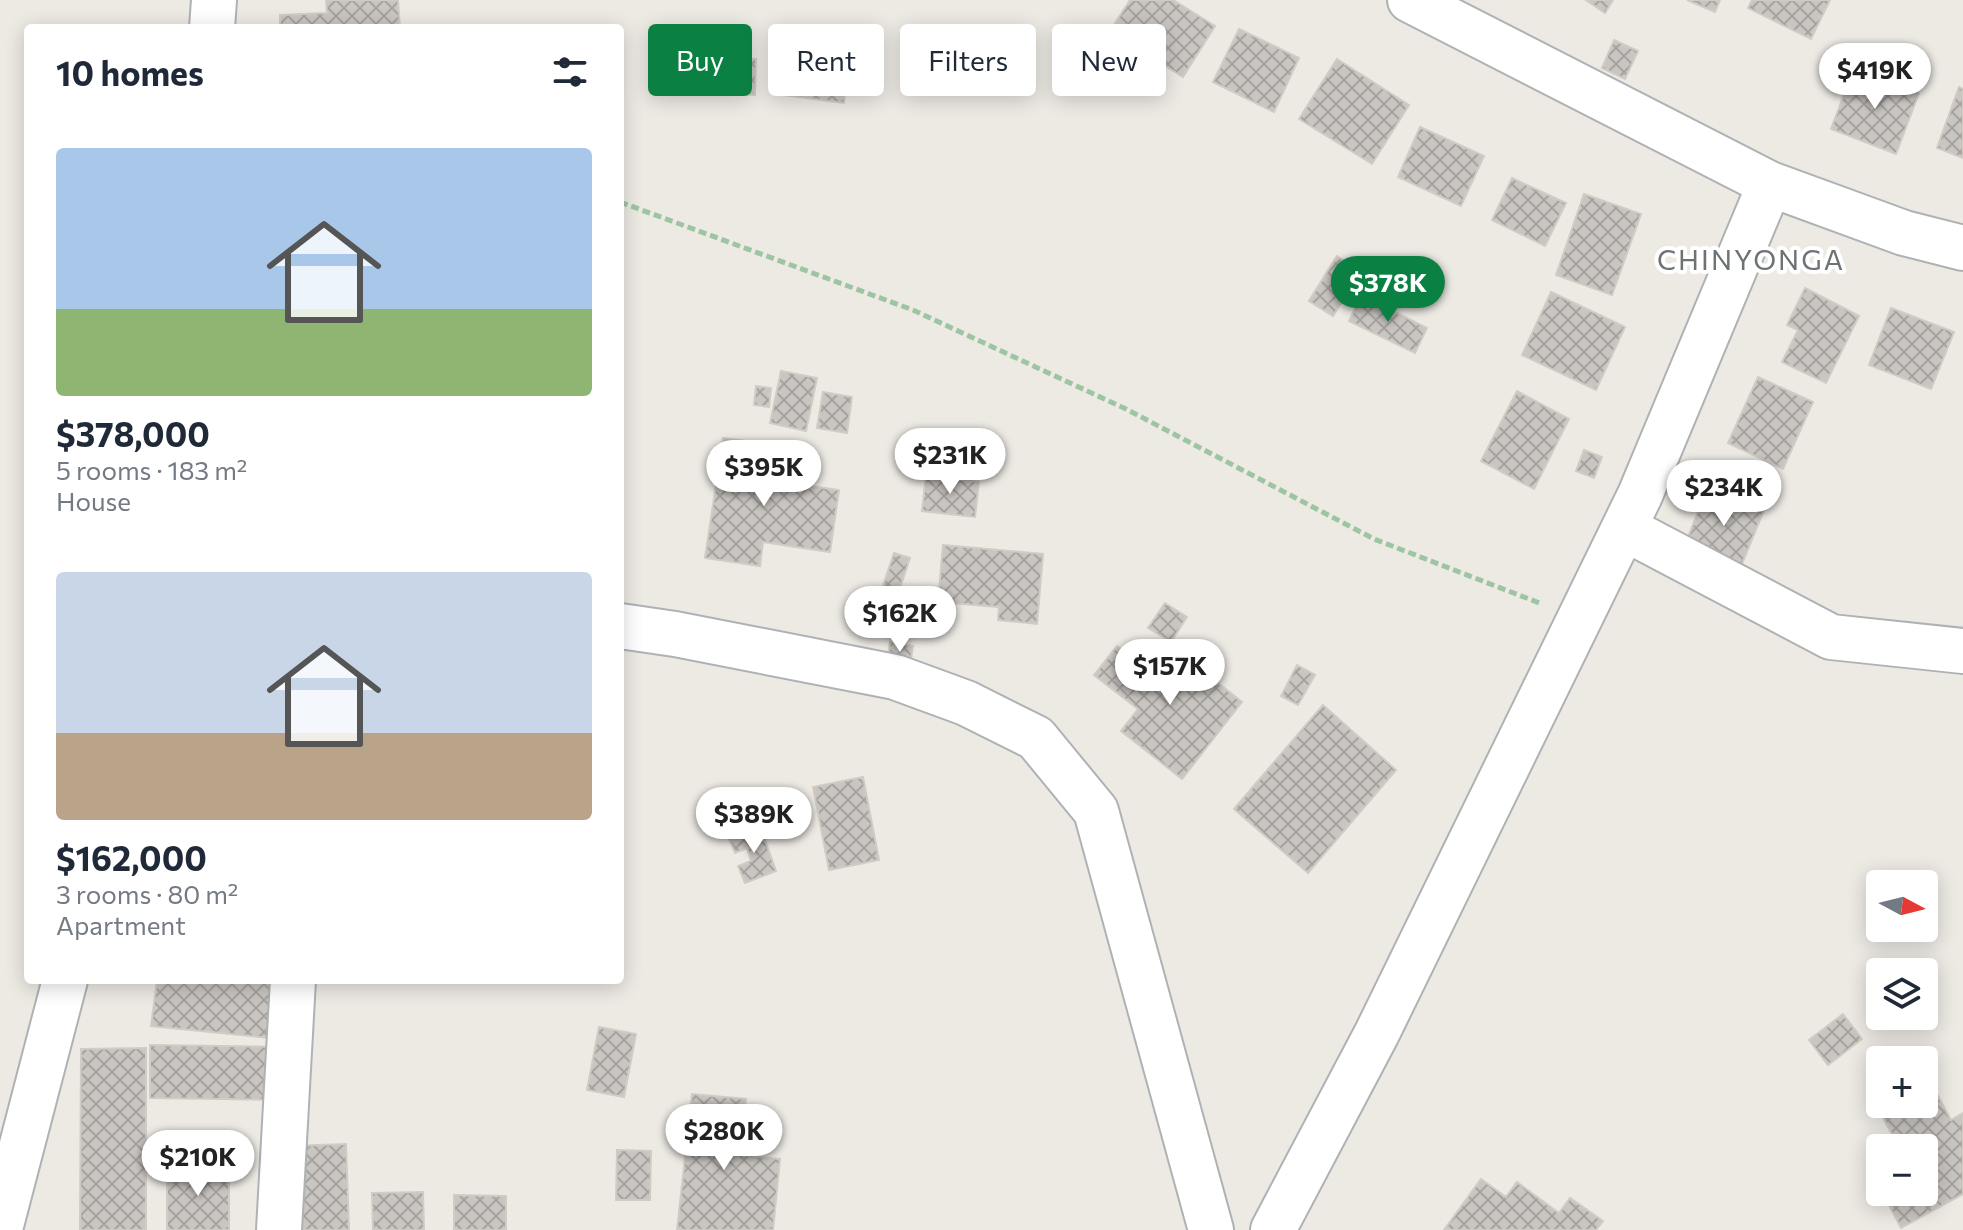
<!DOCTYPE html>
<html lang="en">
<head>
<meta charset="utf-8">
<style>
  body { margin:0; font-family:Commissioner,sans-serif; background:#f2f2f3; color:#1f2937; height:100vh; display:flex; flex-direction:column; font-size:30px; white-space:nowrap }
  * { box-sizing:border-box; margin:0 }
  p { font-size:26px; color:#747a83 }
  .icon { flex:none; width:44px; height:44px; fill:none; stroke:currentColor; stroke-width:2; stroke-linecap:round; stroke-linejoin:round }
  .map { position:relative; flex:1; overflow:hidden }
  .panel { position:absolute; left:24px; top:24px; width:600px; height:960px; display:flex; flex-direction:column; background:#fff; border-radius:8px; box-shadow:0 4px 20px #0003 }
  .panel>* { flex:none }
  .hud { position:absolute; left:648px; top:24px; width:760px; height:72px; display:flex; gap:16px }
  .needle { width:52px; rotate:97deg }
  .buttons { position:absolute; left:1866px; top:870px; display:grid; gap:16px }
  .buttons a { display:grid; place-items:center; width:72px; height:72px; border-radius:8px; background:#fff; box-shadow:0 4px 20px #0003; font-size:40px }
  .price { position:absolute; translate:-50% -68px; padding:0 18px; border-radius:28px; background:#fff; color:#222; font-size:26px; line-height:52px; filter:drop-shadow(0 2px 4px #0008) }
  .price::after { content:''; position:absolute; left:50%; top:48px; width:24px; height:18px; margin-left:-12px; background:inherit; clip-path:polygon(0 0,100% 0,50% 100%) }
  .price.on { background:#0b8043; color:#fff }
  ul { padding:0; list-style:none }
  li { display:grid; align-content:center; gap:16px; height:424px; padding:0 32px }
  li span { display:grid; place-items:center; height:248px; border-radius:8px; color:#555 }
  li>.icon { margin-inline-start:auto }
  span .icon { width:144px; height:144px; fill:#fffc; stroke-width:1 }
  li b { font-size:34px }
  h2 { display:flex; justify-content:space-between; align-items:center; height:96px; padding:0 32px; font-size:34px }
  .tag { padding:0 28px; border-radius:8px; background:#fff; box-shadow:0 4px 20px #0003; font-size:28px; line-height:72px }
  .tag.on { background:#0b8043; color:#fff }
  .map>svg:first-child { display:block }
  .building { fill:url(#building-cross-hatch); stroke:#d1cbc3; stroke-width:2 }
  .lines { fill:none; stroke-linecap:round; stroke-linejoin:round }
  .minor-casing { stroke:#afb2b5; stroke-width:48 }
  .path { stroke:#9ec5a3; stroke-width:5; stroke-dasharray:8 4; stroke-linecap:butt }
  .minor { stroke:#fff; stroke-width:44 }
  .labels { text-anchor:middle; stroke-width:8; stroke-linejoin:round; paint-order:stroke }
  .quarter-label { font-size:28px; letter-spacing:2px; fill:#6d7275; stroke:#fff }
</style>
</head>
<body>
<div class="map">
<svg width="1963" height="1230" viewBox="0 0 1963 1230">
  <defs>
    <pattern id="building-cross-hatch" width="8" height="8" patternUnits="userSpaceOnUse" patternTransform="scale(2)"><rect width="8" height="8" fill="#c9c5c1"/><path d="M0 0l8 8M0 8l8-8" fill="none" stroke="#a6a3a0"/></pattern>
  </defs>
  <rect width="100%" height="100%" fill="#edeae4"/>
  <path class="building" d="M326 0H398L400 28H280V15L327 13Z
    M1130 0H1173L1215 26 1183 77 1110 31Z
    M1586 0H1613L1605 13Z
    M1687 0H1720L1715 12Z
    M1752 0H1830L1811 39 1748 8Z
    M1239 29 1299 58 1274 112 1213 82Z
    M1614 40 1638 51 1625 79 1602 68Z
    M701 57 756 59 755 95 699 93Z
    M1337 59 1409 105 1372 164 1299 119Z
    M786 63 848 71 844 103 782 95Z
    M1854 68 1919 93 1896 154 1831 129Z
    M1959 87 1963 89V158L1937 148Z
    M1420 127 1484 156 1461 206 1398 177Z
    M1512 178 1566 203 1545 246 1492 220Z
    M1584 194 1641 214 1612 295 1556 275Z
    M1337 256 1361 271 1333 316 1309 301Z
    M1805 288 1859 316 1826 383 1782 362 1798 330 1787 325Z
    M1551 292 1625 327 1596 390 1522 355Z
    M1361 295 1427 328 1415 353 1349 321Z
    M1891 308 1954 332 1931 389 1869 365Z
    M781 371 817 378 806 431 770 423Z
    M1758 377 1813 402 1783 469 1728 443Z
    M756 386 771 388 769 407 754 405Z
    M1517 391 1569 419 1534 489 1481 461Z
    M823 392 852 397 847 433 817 428Z
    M723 438 775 445 770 480 839 490 830 552 763 542 760 566 705 558Z
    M1584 450 1602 457 1594 478 1576 471Z
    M926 476 979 482 975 517 922 511Z
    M1708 487 1764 510 1740 569 1684 547Z
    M943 545 1043 554 1037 624 998 620 999 607 938 602Z
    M894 553 910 558 889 621 873 615Z
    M1165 603 1187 617 1171 642 1148 628Z
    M890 642 913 646 910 666 887 662Z
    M1117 646 1153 675 1174 648 1242 702 1182 779 1121 731 1138 709 1094 675Z
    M1297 665 1315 675 1298 705 1281 696Z
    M1323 705 1396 770 1308 873 1234 809Z
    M863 777 879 860 829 870 813 787Z
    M760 826 776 871 745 883 738 866 751 861 747 848 735 853 729 839Z
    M157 980H276L270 1038 151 1026Z
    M1843 1014 1862 1039 1828 1065 1809 1040Z
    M599 1027 636 1034 624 1097 587 1090Z
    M150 1045 282 1047 281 1100 150 1098Z
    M146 1048V1230H80L81 1049Z
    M1924 1070 1951 1120 1963 1113V1194L1901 1228 1882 1192H1924V1148H1899L1869 1091 1880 1085V1104H1924Z
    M692 1094 746 1099 740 1155 780 1159 773 1230H677Z
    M346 1144 349 1230H291L289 1146Z
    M617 1150 651 1151 650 1200H616Z
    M1880 1163V1189L1869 1169Z
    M167 1167H229V1230H167Z
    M1481 1179 1506 1197 1517 1182 1559 1213 1570 1198 1603 1221 1596 1230H1444Z
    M423 1192 424 1230H373L372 1193Z
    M454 1195 506 1196V1230H454Z"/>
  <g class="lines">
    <defs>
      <path id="minor" d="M1410 0 1770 184 1904 233 1963 248
        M212 28 214 0
        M1624 528 1831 637 1963 651
        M620 626 675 634 895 677 966 703 1036 738 1096 811 1211 1230
        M0 1229 65 980
        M279 1230 293 980
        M1273 1230 1377 1033 1640 495 1770 184"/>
    </defs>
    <use href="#minor" class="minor-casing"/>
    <path class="path" d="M620 202 913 310 1126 409 1374 539 1542 604"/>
    <use href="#minor" class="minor"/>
  </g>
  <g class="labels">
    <g class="quarter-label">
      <text x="1751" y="270">CHINYONGA</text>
    </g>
  </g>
</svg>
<div class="buttons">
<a><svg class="needle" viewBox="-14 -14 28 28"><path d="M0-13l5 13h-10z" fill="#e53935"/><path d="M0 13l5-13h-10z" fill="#747a83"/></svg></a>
<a><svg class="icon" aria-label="layers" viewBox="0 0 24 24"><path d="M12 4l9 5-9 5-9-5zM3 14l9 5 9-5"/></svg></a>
<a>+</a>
<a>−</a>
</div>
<b class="price" style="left:1875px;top:111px">$419K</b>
<b class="price on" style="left:1388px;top:324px">$378K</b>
<b class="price" style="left:950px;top:496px">$231K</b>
<b class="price" style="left:764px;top:508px">$395K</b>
<b class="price" style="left:1724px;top:528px">$234K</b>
<b class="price" style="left:900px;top:654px">$162K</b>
<b class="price" style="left:1170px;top:707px">$157K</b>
<b class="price" style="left:754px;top:855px">$389K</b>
<b class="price" style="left:724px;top:1172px">$280K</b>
<b class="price" style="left:198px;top:1198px">$210K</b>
<div class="hud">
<a class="tag on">Buy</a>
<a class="tag">Rent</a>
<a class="tag">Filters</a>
<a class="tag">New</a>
</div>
<section class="panel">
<h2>10 homes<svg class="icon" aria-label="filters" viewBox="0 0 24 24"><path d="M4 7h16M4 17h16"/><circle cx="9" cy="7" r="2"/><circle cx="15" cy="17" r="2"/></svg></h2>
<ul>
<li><span style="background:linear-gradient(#a9c7e8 65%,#8fb573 0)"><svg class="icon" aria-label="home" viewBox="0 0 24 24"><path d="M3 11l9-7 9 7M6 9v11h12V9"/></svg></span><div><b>$378,000</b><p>5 rooms · 183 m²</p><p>House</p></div></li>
<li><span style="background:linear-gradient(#c9d6e8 65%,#b9a48a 0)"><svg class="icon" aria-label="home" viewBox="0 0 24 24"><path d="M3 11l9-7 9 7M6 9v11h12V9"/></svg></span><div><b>$162,000</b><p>3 rooms · 80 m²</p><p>Apartment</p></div></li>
</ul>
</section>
</div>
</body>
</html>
